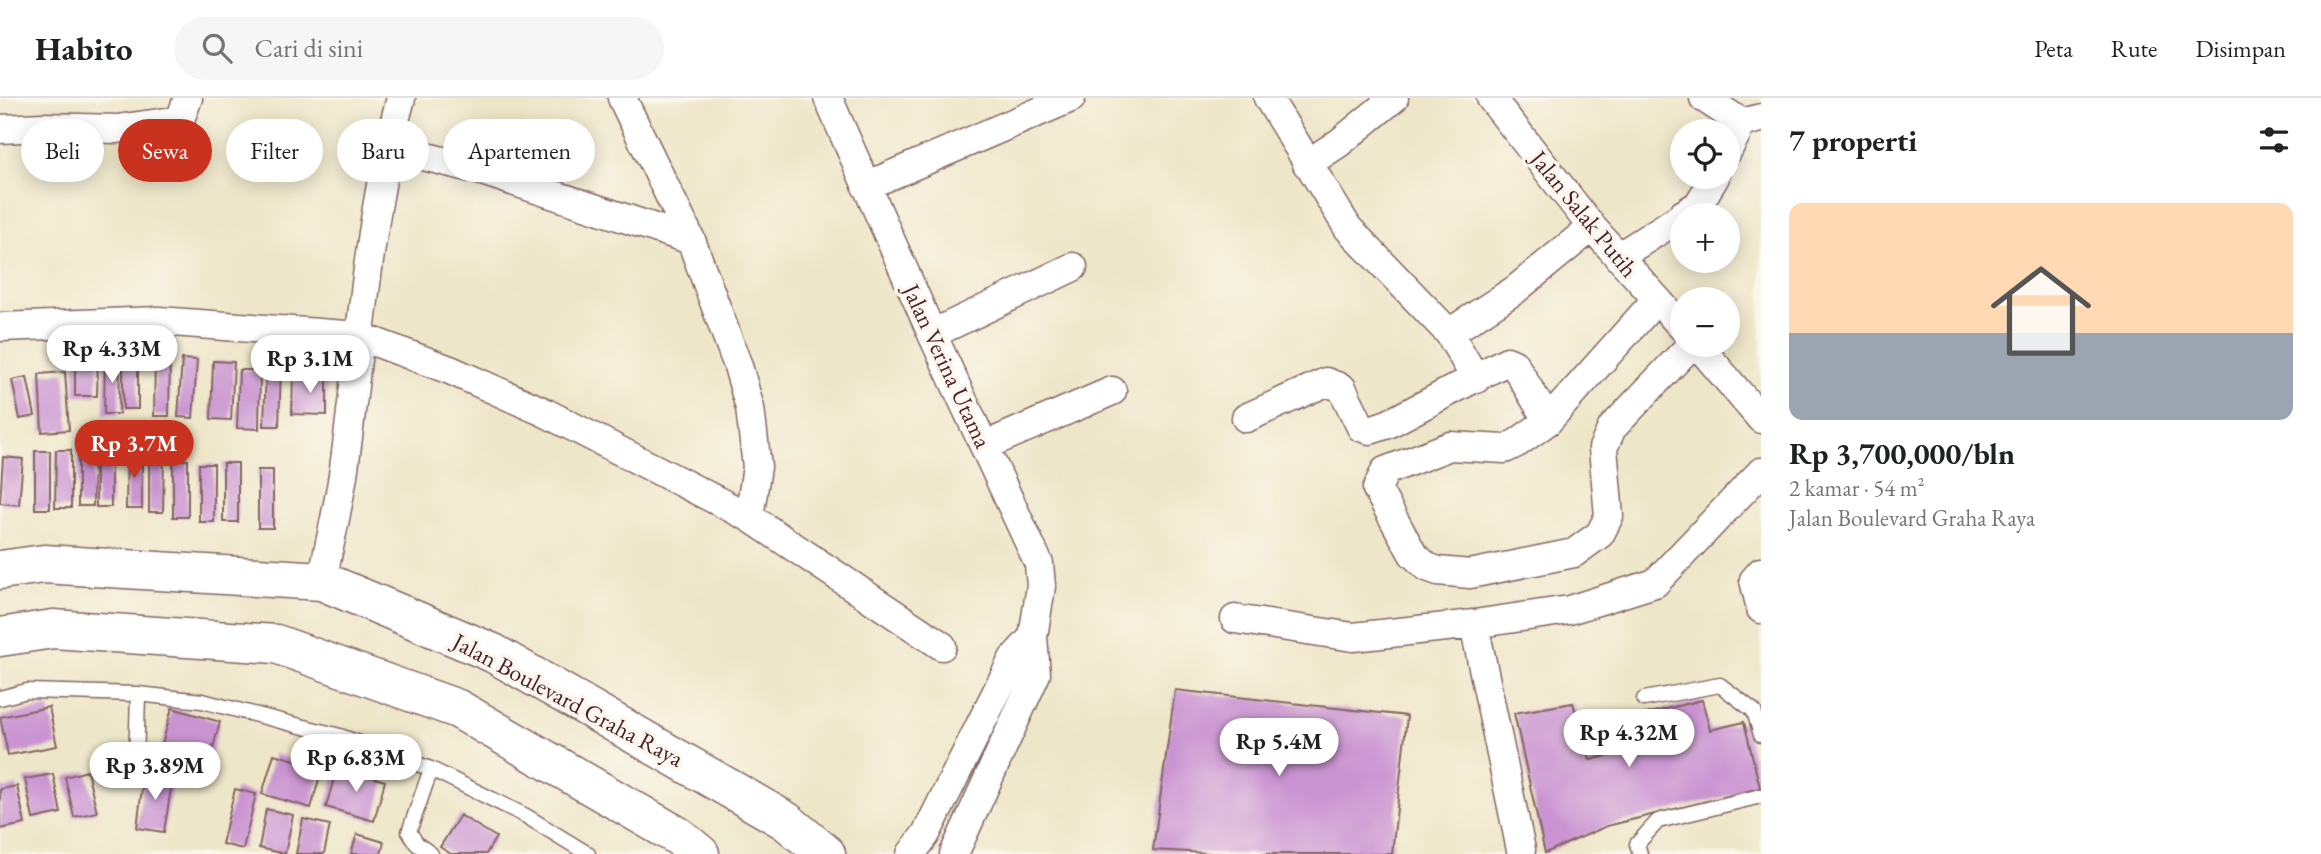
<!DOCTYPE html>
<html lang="id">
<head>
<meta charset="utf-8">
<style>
  body { margin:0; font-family:"EB Garamond",serif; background:#f6f6f6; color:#202124; height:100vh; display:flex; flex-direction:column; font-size:26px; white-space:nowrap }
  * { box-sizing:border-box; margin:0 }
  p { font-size:23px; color:#757577 }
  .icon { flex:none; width:38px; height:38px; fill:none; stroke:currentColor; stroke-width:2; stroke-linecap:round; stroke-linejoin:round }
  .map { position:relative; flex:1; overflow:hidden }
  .details { display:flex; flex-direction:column; background:#fff; width:560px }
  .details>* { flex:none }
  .hud { position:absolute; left:21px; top:21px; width:665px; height:63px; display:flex; gap:14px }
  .fabs { position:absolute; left:1670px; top:21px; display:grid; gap:14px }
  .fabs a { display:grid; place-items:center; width:70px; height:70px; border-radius:50%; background:#fff; box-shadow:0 4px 18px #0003; font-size:35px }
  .price { position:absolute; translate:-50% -60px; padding:0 16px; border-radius:24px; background:#fff; color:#222; font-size:23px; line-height:46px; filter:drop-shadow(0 2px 4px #0008) }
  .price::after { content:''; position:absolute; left:50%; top:42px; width:21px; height:16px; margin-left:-10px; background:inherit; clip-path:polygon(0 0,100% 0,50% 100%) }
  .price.selected { background:#c8321e; color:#fff }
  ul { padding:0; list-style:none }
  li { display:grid; align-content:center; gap:14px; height:371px; padding:0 28px }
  li span { display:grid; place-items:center; height:217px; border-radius:14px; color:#555 }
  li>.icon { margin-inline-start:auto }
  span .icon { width:126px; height:126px; fill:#fffc; stroke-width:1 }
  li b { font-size:30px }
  h2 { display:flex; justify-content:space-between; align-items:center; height:84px; padding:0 28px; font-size:30px }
  .pill { padding:0 24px; border-radius:32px; background:#fff; box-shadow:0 4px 18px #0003; font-size:24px; line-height:63px }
  .pill.selected { background:#c8321e; color:#fff }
  header { display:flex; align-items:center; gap:42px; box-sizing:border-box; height:98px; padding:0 35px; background:#fff; border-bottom:2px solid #e0e0e0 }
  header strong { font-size:33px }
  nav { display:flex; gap:38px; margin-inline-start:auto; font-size:24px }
  .search { width:490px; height:63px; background:#f6f6f6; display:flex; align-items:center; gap:18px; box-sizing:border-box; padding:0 24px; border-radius:38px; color:#757577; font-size:26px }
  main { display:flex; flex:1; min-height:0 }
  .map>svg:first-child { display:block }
  .building { fill:#ca94d2 }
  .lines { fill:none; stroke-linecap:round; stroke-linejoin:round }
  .lane-casing { stroke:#836562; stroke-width:17 }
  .street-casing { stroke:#836562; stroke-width:31 }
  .secondary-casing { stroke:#836562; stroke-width:41 }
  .lane { stroke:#fff; stroke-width:14 }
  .street { stroke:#fff; stroke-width:28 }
  .secondary { stroke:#fff; stroke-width:38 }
  .labels { text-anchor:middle; stroke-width:7; stroke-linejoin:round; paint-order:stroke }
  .street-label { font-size:24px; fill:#4a1f2b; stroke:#fbf7ec }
</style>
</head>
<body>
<header>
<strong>Habito</strong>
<div class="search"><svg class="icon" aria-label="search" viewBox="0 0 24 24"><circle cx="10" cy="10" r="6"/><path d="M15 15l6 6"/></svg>Cari di sini</div>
<nav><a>Peta</a><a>Rute</a><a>Disimpan</a></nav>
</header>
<main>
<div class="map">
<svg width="1761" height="756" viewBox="0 0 1761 756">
  <rect width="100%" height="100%" fill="#fbf7ec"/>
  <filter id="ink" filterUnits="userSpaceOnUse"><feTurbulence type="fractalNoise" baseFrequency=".0143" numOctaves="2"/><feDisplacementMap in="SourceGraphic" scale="14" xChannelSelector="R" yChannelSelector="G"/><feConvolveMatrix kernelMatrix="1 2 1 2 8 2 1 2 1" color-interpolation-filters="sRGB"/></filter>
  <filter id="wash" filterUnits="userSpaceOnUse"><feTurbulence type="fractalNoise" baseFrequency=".00686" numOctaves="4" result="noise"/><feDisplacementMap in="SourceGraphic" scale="28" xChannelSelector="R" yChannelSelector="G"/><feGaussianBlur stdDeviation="1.57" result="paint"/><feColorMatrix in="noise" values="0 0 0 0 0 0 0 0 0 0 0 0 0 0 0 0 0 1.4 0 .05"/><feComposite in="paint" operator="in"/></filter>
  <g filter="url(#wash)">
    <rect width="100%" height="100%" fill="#eee6c8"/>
    <g id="blocks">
      <path class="building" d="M123 253H138V311H123Z
        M75 256H98L97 298H75Z
        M105 258H120L119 316H104Z
        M170 259 169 318H154L155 260Z
        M182 261 197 262 193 320 178 319Z
        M213 263 234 264 231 322 211 321Z
        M266 270H281L279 328H264Z
        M239 272H260L259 331 237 330Z
        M65 274 69 332 42 334 39 276Z
        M293 276 327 277V317L292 316Z
        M27 279 35 318 20 321 12 282Z
        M78 350H94L93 408H78Z
        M96 350 111 351V409H96Z
        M56 352H71V410H55Z
        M35 353H50V411H35Z
        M127 353H142V411H126Z
        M149 356H164L163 414H149Z
        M3 359 23 361 19 407 0 405Z
        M173 361 188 362V419H173Z
        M223 365H238V424H223Z
        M199 366H214V424H199Z
        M258 372H273V430H258Z
        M1175 592 1407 618 1392 756H1226L1153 752Z
        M1702 602 1710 632 1744 624 1760 690 1607 728 1545 755 1514 615 1573 605 1590 662 1646 648 1638 618Z
        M49 609 57 648 8 657 0 619Z
        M172 610 220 624 209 664 161 650Z
        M274 656 322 670 311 710 262 696Z
        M337 669 385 683 374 723 326 709Z
        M87 673 97 714 74 719 65 679Z
        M144 674 173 678 164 734 137 730Z
        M53 676 61 715 33 721 25 681Z
        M17 688 25 726 0 731V691Z
        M235 691 256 696 243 751 222 746Z
        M266 711 293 717 285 756 259 750Z
        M460 717 496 739 486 756H451L440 749Z
        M303 721 330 727 324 756H296Z
        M357 736 384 744 381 756H351Z"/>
    </g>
  </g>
  <g filter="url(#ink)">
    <use href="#blocks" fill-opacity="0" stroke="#836562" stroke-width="2"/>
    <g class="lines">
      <defs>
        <path id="lane" d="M0 600 27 593 138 596 202 603 340 638 431 671 526 718 588 756
          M1644 601 1720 587 1754 613 1761 637
          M136 667 138 596
          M431 756 417 746 409 734 431 671
          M1640 756 1637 746 1658 723 1761 698"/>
        <path id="street" d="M622 0 691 142 738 268 750 310 757 369 749 419
          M828 0 932 236 1039 466 1041 488 1033 539 1036 576 954 756
          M1268 0 1348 130 1449 235 1476 281
          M1491 0 1592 129 1682 229
          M1704 0 1742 25
          M0 31 43 29 117 31 180 22 188 0
          M387 49 479 72 691 142
          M1727 54 1742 25 1761 20
          M1307 66 1339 45 1394 0
          M866 88 1071 0
          M1682 117 1698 107 1715 79
          M1618 159 1682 118
          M1656 202 1548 323 1517 345 1505 351 1450 348 1385 373 1377 391 1413 456 1427 469 1438 473 1470 476 1574 455 1600 436 1609 418 1603 350 1612 330 1691 247
          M0 229 159 223 359 238 450 272 544 314 749 419 942 548
          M1449 235 1515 192 1592 129
          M932 236 1073 169
          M1698 247 1761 321
          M1246 320 1326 284 1342 290 1361 329 1370 332 1388 326 1507 263 1514 266 1548 323
          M984 348 1112 293
          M1761 474 1754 482 1761 511
          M322 483C330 443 340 403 345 363 361 242 368 118 401 0
          M1235 521 1353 539 1474 526 1569 512 1655 485 1761 374
          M1474 526 1521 752
          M911 756 926 736 1013 561 1033 539"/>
        <path id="secondary" d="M0 472 44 466 322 483 493 555 786 723 826 756
          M0 539 53 531 276 546 458 611 678 738 700 756"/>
      </defs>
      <use href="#lane" class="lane-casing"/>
      <use href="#street" class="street-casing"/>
      <use href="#secondary" class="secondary-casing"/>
      <use href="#lane" class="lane"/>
      <use href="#street" class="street"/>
      <use href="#secondary" class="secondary"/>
    </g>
  </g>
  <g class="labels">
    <g class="street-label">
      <text transform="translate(1584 116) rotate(51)" y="8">Jalan Salak Putih</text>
      <text transform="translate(947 268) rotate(65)" y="8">Jalan Verina Utama</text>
      <text transform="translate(568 602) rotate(28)" y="8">Jalan Boulevard Graha Raya</text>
    </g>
  </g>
</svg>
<div class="fabs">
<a><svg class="icon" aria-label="locate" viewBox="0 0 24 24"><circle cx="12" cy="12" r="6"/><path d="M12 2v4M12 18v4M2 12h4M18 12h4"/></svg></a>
<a>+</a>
<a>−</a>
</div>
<b class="price" style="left:112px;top:287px">Rp 4.33M</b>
<b class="price" style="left:310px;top:297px">Rp 3.1M</b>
<b class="price selected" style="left:134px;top:382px">Rp 3.7M</b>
<b class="price" style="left:1629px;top:671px">Rp 4.32M</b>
<b class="price" style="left:1279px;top:680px">Rp 5.4M</b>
<b class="price" style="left:356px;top:696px">Rp 6.83M</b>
<b class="price" style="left:155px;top:704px">Rp 3.89M</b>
<div class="hud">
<a class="pill">Beli</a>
<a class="pill selected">Sewa</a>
<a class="pill">Filter</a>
<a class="pill">Baru</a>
<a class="pill">Apartemen</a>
</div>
</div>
<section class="details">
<h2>7 properti<svg class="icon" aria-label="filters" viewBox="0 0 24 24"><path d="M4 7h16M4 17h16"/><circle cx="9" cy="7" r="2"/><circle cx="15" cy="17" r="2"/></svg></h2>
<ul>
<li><span style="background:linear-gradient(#ffd9b3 60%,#9aa5b1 0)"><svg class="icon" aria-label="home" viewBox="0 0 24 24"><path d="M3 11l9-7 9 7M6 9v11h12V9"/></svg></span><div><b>Rp 3,700,000/bln</b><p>2 kamar · 54 m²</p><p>Jalan Boulevard Graha Raya</p></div></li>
</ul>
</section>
</main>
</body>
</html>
